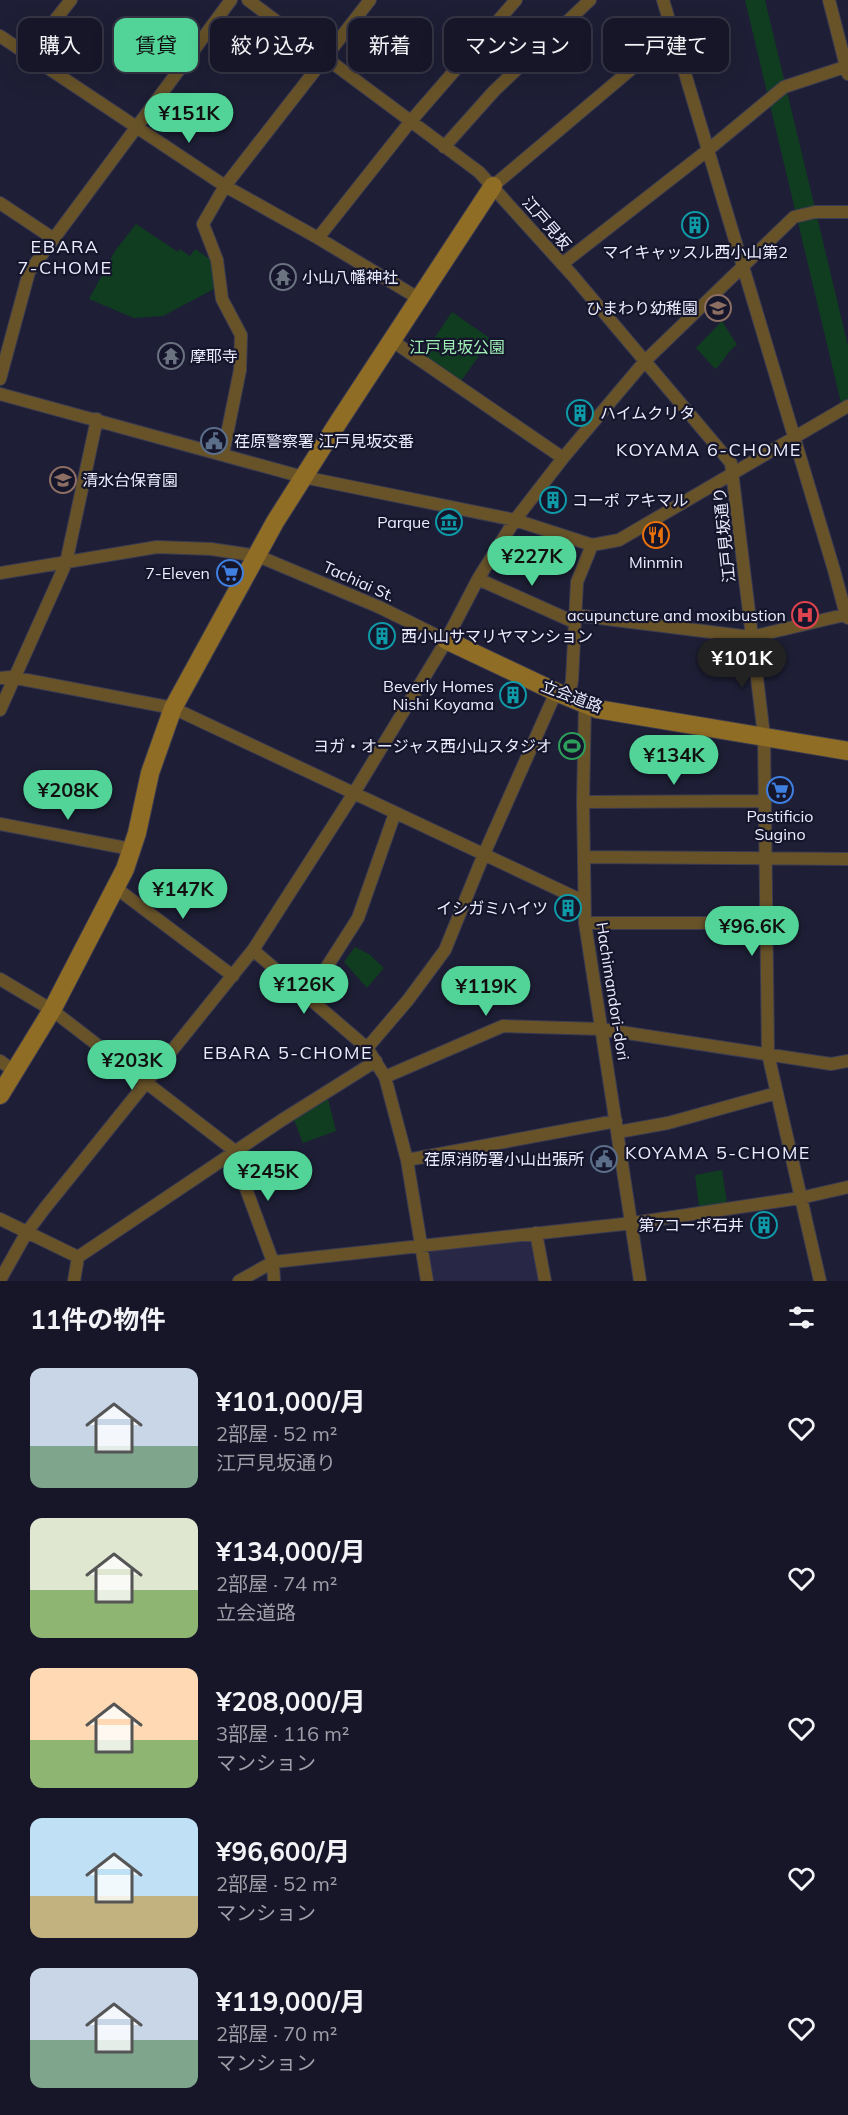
<!DOCTYPE html>
<html lang="ja">
<head>
<meta charset="utf-8">
<style>
  body { margin:0; font-family:Mulish,"Noto Sans JP",sans-serif; background:#1f1f30; color:#f1f3f6; height:100vh; display:flex; flex-direction:column; font-size:22px; white-space:nowrap }
  * { box-sizing:border-box; margin:0 }
  p { font-size:20px; color:#9e9fa8 }
  .icon { flex:none; width:33px; height:33px; fill:none; stroke:currentColor; stroke-width:2; stroke-linecap:round; stroke-linejoin:round }
  .map { position:relative; height:1281px; overflow:hidden }
  .drawer { display:flex; flex-direction:column; background:#161628; flex:1 }
  .drawer>* { flex:none }
  .banner { position:absolute; left:18px; top:18px; width:813px; height:54px; display:flex; gap:12px }
  .price { position:absolute; translate:-50% -51px; padding:0 14px; border-radius:21px; background:#52d397; color:#111; font-size:20px; line-height:39px; filter:drop-shadow(0 2px 3px #0008) }
  .price::after { content:''; position:absolute; left:50%; top:36px; width:18px; height:14px; margin-left:-9px; background:inherit; clip-path:polygon(0 0,100% 0,50% 100%) }
  .price.on { background:#222; color:#fff }
  ul { padding:0; list-style:none }
  li { display:flex; align-items:center; gap:18px; height:150px; padding:0 30px }
  li span { display:grid; place-items:center; flex:none; width:168px; height:120px; border-radius:12px; color:#555 }
  li>.icon { margin-inline-start:auto }
  span .icon { width:72px; height:72px; fill:#fffc; stroke-width:1 }
  li b { font-size:26px }
  h2 { display:flex; justify-content:space-between; align-items:center; height:72px; padding:0 30px; font-size:26px }
  .chip { padding:0 21px; border-radius:12px; background:#161628; box-shadow:0 6px 24px #0002,0 0 0 2px #353545; font-size:21px; line-height:54px }
  .chip.on { background:#52d397; color:#111 }
  .map>svg:first-child { display:block }
  .built { fill:#282846 }
  .green { fill:#103d20 }
  .lines { fill:none; stroke-linecap:round; stroke-linejoin:round }
  .street-casing { stroke:#3b3b52; stroke-width:14 }
  .secondary-casing { stroke:#3b3b52; stroke-width:20 }
  .street { stroke:#685329; stroke-width:12 }
  .secondary { stroke:#906d25; stroke-width:18 }
  .labels { text-anchor:middle; stroke-width:4.5; stroke-linejoin:round; paint-order:stroke }
  .street-label { font-size:16px; fill:#ebecfd; stroke:#15152c }
  .poi-label { font-size:16px; fill:#ebecfd; stroke:#15152c; text-anchor:end }
  .park-label { font-size:16px; fill:#a0f1b5; stroke:#15152c }
  .neighbourhood-label { font-size:18px; letter-spacing:1.5px; fill:#ebecfd; stroke:#15152c }
</style>
</head>
<body>
<div class="map">
<svg width="848" height="1281" viewBox="0 0 848 1281">
  <rect width="100%" height="100%" fill="#1e1e36"/>
  <path class="built" d="M531 1241 534 1243 541 1281H431L427 1255 431 1250Z"/>
  <path class="green" d="M745 0H765L848 346V399L841 403Z
    M136 224 178 252 180 249 190 256 195 249 213 261 216 288 163 316 134 318 89 299 115 251Z
    M452 312 491 339 461 381 423 355Z
    M722 321 737 345C727 351 724 362 715 369L696 348Z
    M355 947 369 954 384 968 367 988 344 962Z
    M328 1099 336 1131 303 1143 294 1120Z
    M722 1170 727 1203 699 1207 695 1175Z"/>
  <g class="lines">
    <defs>
      <path id="street" d="M248 0 479 172 573 276 731 463 764 736 768 1054 820 1281
        M663 0 834 570 846 615 848 618
        M829 0 848 74
        M0 36 225 186 318 238 418 298
        M28 54 71 0
        M444 147 494 91 590 0
        M493 186 674 33
        M0 203 54 239
        M318 238 410 122 516 0
        M562 264 708 150 784 87 848 66
        M391 340 563 458
        M0 379 29 272 231 0
        M0 394 303 477 515 520 592 545 619 540 848 406
        M223 454 240 370 241 335 222 299 217 260 203 224 225 186 370 0
        M0 573 157 547 211 549 258 556 379 607 446 640
        M478 579 574 622
        M575 615 751 637 848 614
        M0 678 11 677 173 708 583 901
        M569 697 572 680 577 582 592 545
        M585 704 583 802 585 923 640 1281
        M0 710 66 563 97 419
        M583 802 765 801
        M0 824 131 849
        M584 857 848 859
        M116 888 233 976
        M585 923H766
        M253 950 367 1048 385 1077 407 1160 427 1281
        M0 979 52 1010 231 1148 273 1262 274 1281
        M307 998 358 918 395 813
        M367 1048 408 1000 445 950 484 854 556 692
        M0 1061 14 1071
        M385 1077 503 1026 601 1029 831 1064 848 1061
        M618 1132 668 1123 777 1093
        M407 1160 616 1121
        M0 1219 78 1257
        M536 1233 545 1281
        M0 1280 27 1232 45 1208 253 950 354 793 442 648 478 579 515 520 563 458 645 361 794 217 815 212H848
        M74 1281 78 1257 282 1120 376 1061
        M239 1281 273 1262 633 1223 800 1198 848 1187"/>
      <path id="secondary" d="M446 640 556 692 597 709 848 751
        M0 1095 52 1010 125 869 137 833 150 773 173 708 275 522 339 421 493 186"/>
    </defs>
    <use href="#street" class="street-casing"/>
    <use href="#secondary" class="secondary-casing"/>
    <use href="#street" class="street"/>
    <use href="#secondary" class="secondary"/>
  </g>
  <defs>
    <symbol id="building-ring" viewBox="-11 -11 22 22"><circle r="9.5" fill="#15152c" stroke="#0f9aa8" stroke-width="1.5"/><path d="M-4-6H4V6H1V3H-1V6H-4ZM-2.5-4.3h1.7v1.8h-1.7ZM.8-4.3h1.7v1.8H.8ZM-2.5-1h1.7V.8h-1.7ZM.8-1h1.7V.8H.8Z" fill="#0f9aa8"/></symbol>
    <symbol id="temple-ring" viewBox="-11 -11 22 22"><circle r="9.5" fill="#15152c" stroke="#6b7280" stroke-width="1.5"/><path d="M0-6L5-2H3V0L6.5 2.5H4V6H1.5V3h-3V6H-4V2.5H-6.5L-3 0V-2H-5Z" fill="#6b7280"/></symbol>
    <symbol id="school-ring" viewBox="-11 -11 22 22"><circle r="9.5" fill="#15152c" stroke="#8d6e63" stroke-width="1.5"/><path d="M0-5L7-2L0 1L-7-2ZM-4 1L0 2.5L4 1V4Q0 6-4 4Z" fill="#8d6e63"/></symbol>
    <symbol id="civic-ring" viewBox="-11 -11 22 22"><circle r="9.5" fill="#15152c" stroke="#5c6f8a" stroke-width="1.5"/><path d="M-.6-6.5H3V-4.5H.6V-3L4-1V1h2V6H-6V1h2V-1L-.6-3ZM-1.2 2.5V6h2.4V2.5Z" fill="#5c6f8a"/></symbol>
    <symbol id="museum-ring" viewBox="-11 -11 22 22"><circle r="9.5" fill="#15152c" stroke="#0f9aa8" stroke-width="1.5"/><path d="M0-6L6-3V-2H-6V-3ZM-5-1h2V3h-2ZM-1-1h2V3h-2ZM3-1h2V3H3ZM-6 4H6V6H-6Z" fill="#0f9aa8"/></symbol>
    <symbol id="restaurant-ring" viewBox="-11 -11 22 22"><circle r="9.5" fill="#15152c" stroke="#e8710a" stroke-width="1.5"/><path d="M-5-6h1v4h1v-4h1v4h1v-4h1v5L-1.5 .5V6h-2V.5L-5-1ZM5-6V6H3V1.5H1.5Q1.5-4 5-6Z" fill="#e8710a"/></symbol>
    <symbol id="supermarket-ring" viewBox="-11 -11 22 22"><circle r="9.5" fill="#15152c" stroke="#3f7fe0" stroke-width="1.5"/><path d="M-6-5.5h2.5l.6 2H6L4.5 2H-2.5L-4.4-4H-6ZM-1.5 3.2a1.3 1.3 0 1 0 .1 0ZM3 3.2a1.3 1.3 0 1 0 .1 0Z" fill="#3f7fe0"/></symbol>
    <symbol id="hospital-ring" viewBox="-11 -11 22 22"><circle r="9.5" fill="#15152c" stroke="#e0444e" stroke-width="1.5"/><path d="M-5-5h3v3.5h4V-5h3V5h-3V1.5h-4V5h-3Z" fill="#e0444e"/></symbol>
    <symbol id="stadium-ring" viewBox="-11 -11 22 22"><circle r="9.5" fill="#15152c" stroke="#2e9e5b" stroke-width="1.5"/><path d="M0-5a6.5 5 0 1 0 0 10a6.5 5 0 1 0 0-10ZM-3.5-1.8h7v3.6h-7Z" fill="#2e9e5b"/></symbol>
  </defs>
  <g fill-rule="evenodd">
    <use href="#building-ring" x="680" y="210" width="30" height="30"/>
    <use href="#temple-ring" x="268" y="262" width="30" height="30"/>
    <use href="#school-ring" x="703" y="293" width="30" height="30"/>
    <use href="#temple-ring" x="156" y="341" width="30" height="30"/>
    <use href="#building-ring" x="565" y="398" width="30" height="30"/>
    <use href="#civic-ring" x="199" y="426" width="30" height="30"/>
    <use href="#school-ring" x="48" y="465" width="30" height="30"/>
    <use href="#building-ring" x="538" y="485" width="30" height="30"/>
    <use href="#museum-ring" x="434" y="507" width="30" height="30"/>
    <use href="#restaurant-ring" x="641" y="520" width="30" height="30"/>
    <use href="#supermarket-ring" x="215" y="558" width="30" height="30"/>
    <use href="#hospital-ring" x="790" y="600" width="30" height="30"/>
    <use href="#building-ring" x="367" y="621" width="30" height="30"/>
    <use href="#building-ring" x="498" y="680" width="30" height="30"/>
    <use href="#stadium-ring" x="557" y="731" width="30" height="30"/>
    <use href="#supermarket-ring" x="765" y="775" width="30" height="30"/>
    <use href="#building-ring" x="553" y="893" width="30" height="30"/>
    <use href="#civic-ring" x="589" y="1144" width="30" height="30"/>
    <use href="#building-ring" x="749" y="1210" width="30" height="30"/>
  </g>
  <g class="labels">
    <g class="street-label">
      <text transform="translate(547 223) rotate(49)" y="6">江戸見坂</text>
      <text transform="translate(724 535) rotate(-96)" y="6">江戸見坂通り</text>
      <text transform="translate(359 581) rotate(24)" y="6">Tachiai St.</text>
      <text transform="translate(572 696) rotate(21)" y="6">立会道路</text>
      <text transform="translate(613 991) rotate(81)" y="6">Hachimandori-dori</text>
    </g>
    <g class="poi-label">
      <text x="695" y="258" text-anchor="middle">マイキャッスル西小山第2</text>
      <text x="302" y="283" text-anchor="start">小山八幡神社</text>
      <text x="698" y="314">ひまわり幼稚園</text>
      <text x="190" y="362" text-anchor="start">摩耶寺</text>
      <text x="600" y="419" text-anchor="start">ハイムクリタ</text>
      <text x="234" y="447" text-anchor="start">荏原警察署 江戸見坂交番</text>
      <text x="82" y="486" text-anchor="start">清水台保育園</text>
      <text x="572" y="506" text-anchor="start">コーポ アキマル</text>
      <text x="430" y="528">Parque</text>
      <text x="656" y="568" text-anchor="middle">Minmin</text>
      <text x="210" y="579">7-Eleven</text>
      <text x="786" y="621">acupuncture and moxibustion</text>
      <text x="401" y="642" text-anchor="start">西小山サマリヤマンション</text>
      <text x="494" y="692">Beverly Homes<tspan x="494" dy="18">Nishi Koyama</tspan></text>
      <text x="552" y="752">ヨガ・オージャス西小山スタジオ</text>
      <text x="780" y="822" text-anchor="middle">Pastificio<tspan x="780" dy="18">Sugino</tspan></text>
      <text x="548" y="914">イシガミハイツ</text>
      <text x="584" y="1165">荏原消防署小山出張所</text>
      <text x="744" y="1231">第7コーポ石井</text>
    </g>
    <g class="park-label">
      <text x="457" y="353">江戸見坂公園</text>
    </g>
    <g class="neighbourhood-label">
      <text x="65" y="253">EBARA<tspan x="65" dy="21">7-CHOME</tspan></text>
      <text x="709" y="456">KOYAMA 6-CHOME</text>
      <text x="288" y="1059">EBARA 5-CHOME</text>
      <text x="718" y="1159">KOYAMA 5-CHOME</text>
    </g>
  </g>
</svg>
<b class="price" style="left:189px;top:144px">¥151K</b>
<b class="price" style="left:532px;top:587px">¥227K</b>
<b class="price on" style="left:742px;top:689px">¥101K</b>
<b class="price" style="left:674px;top:786px">¥134K</b>
<b class="price" style="left:68px;top:821px">¥208K</b>
<b class="price" style="left:183px;top:920px">¥147K</b>
<b class="price" style="left:752px;top:957px">¥96.6K</b>
<b class="price" style="left:304px;top:1015px">¥126K</b>
<b class="price" style="left:486px;top:1017px">¥119K</b>
<b class="price" style="left:132px;top:1091px">¥203K</b>
<b class="price" style="left:268px;top:1202px">¥245K</b>
<div class="banner">
<a class="chip">購入</a>
<a class="chip on">賃貸</a>
<a class="chip">絞り込み</a>
<a class="chip">新着</a>
<a class="chip">マンション</a>
<a class="chip">一戸建て</a>
</div>
</div>
<section class="drawer">
<h2>11件の物件<svg class="icon" aria-label="filters" viewBox="0 0 24 24"><path d="M4 7h16M4 17h16"/><circle cx="9" cy="7" r="2"/><circle cx="15" cy="17" r="2"/></svg></h2>
<ul>
<li><span style="background:linear-gradient(#c9d6e8 65%,#7fa58c 0)"><svg class="icon" aria-label="home" viewBox="0 0 24 24"><path d="M3 11l9-7 9 7M6 9v11h12V9"/></svg></span><div><b>¥101,000/月</b><p>2部屋 · 52 m²</p><p>江戸見坂通り</p></div><svg class="icon" aria-label="heart" viewBox="0 0 24 24"><path d="M12 20l-8-8c-3-5 5-10 8-4 3-6 11-1 8 4z"/></svg></li>
<li><span style="background:linear-gradient(#dfe7d0 60%,#8fb573 0)"><svg class="icon" aria-label="home" viewBox="0 0 24 24"><path d="M3 11l9-7 9 7M6 9v11h12V9"/></svg></span><div><b>¥134,000/月</b><p>2部屋 · 74 m²</p><p>立会道路</p></div><svg class="icon" aria-label="heart" viewBox="0 0 24 24"><path d="M12 20l-8-8c-3-5 5-10 8-4 3-6 11-1 8 4z"/></svg></li>
<li><span style="background:linear-gradient(#ffd9b3 60%,#8fb573 0)"><svg class="icon" aria-label="home" viewBox="0 0 24 24"><path d="M3 11l9-7 9 7M6 9v11h12V9"/></svg></span><div><b>¥208,000/月</b><p>3部屋 · 116 m²</p><p>マンション</p></div><svg class="icon" aria-label="heart" viewBox="0 0 24 24"><path d="M12 20l-8-8c-3-5 5-10 8-4 3-6 11-1 8 4z"/></svg></li>
<li><span style="background:linear-gradient(#bfe0f5 65%,#c2b280 0)"><svg class="icon" aria-label="home" viewBox="0 0 24 24"><path d="M3 11l9-7 9 7M6 9v11h12V9"/></svg></span><div><b>¥96,600/月</b><p>2部屋 · 52 m²</p><p>マンション</p></div><svg class="icon" aria-label="heart" viewBox="0 0 24 24"><path d="M12 20l-8-8c-3-5 5-10 8-4 3-6 11-1 8 4z"/></svg></li>
<li><span style="background:linear-gradient(#c9d6e8 60%,#7fa58c 0)"><svg class="icon" aria-label="home" viewBox="0 0 24 24"><path d="M3 11l9-7 9 7M6 9v11h12V9"/></svg></span><div><b>¥119,000/月</b><p>2部屋 · 70 m²</p><p>マンション</p></div><svg class="icon" aria-label="heart" viewBox="0 0 24 24"><path d="M12 20l-8-8c-3-5 5-10 8-4 3-6 11-1 8 4z"/></svg></li>
</ul>
</section>
</body>
</html>
